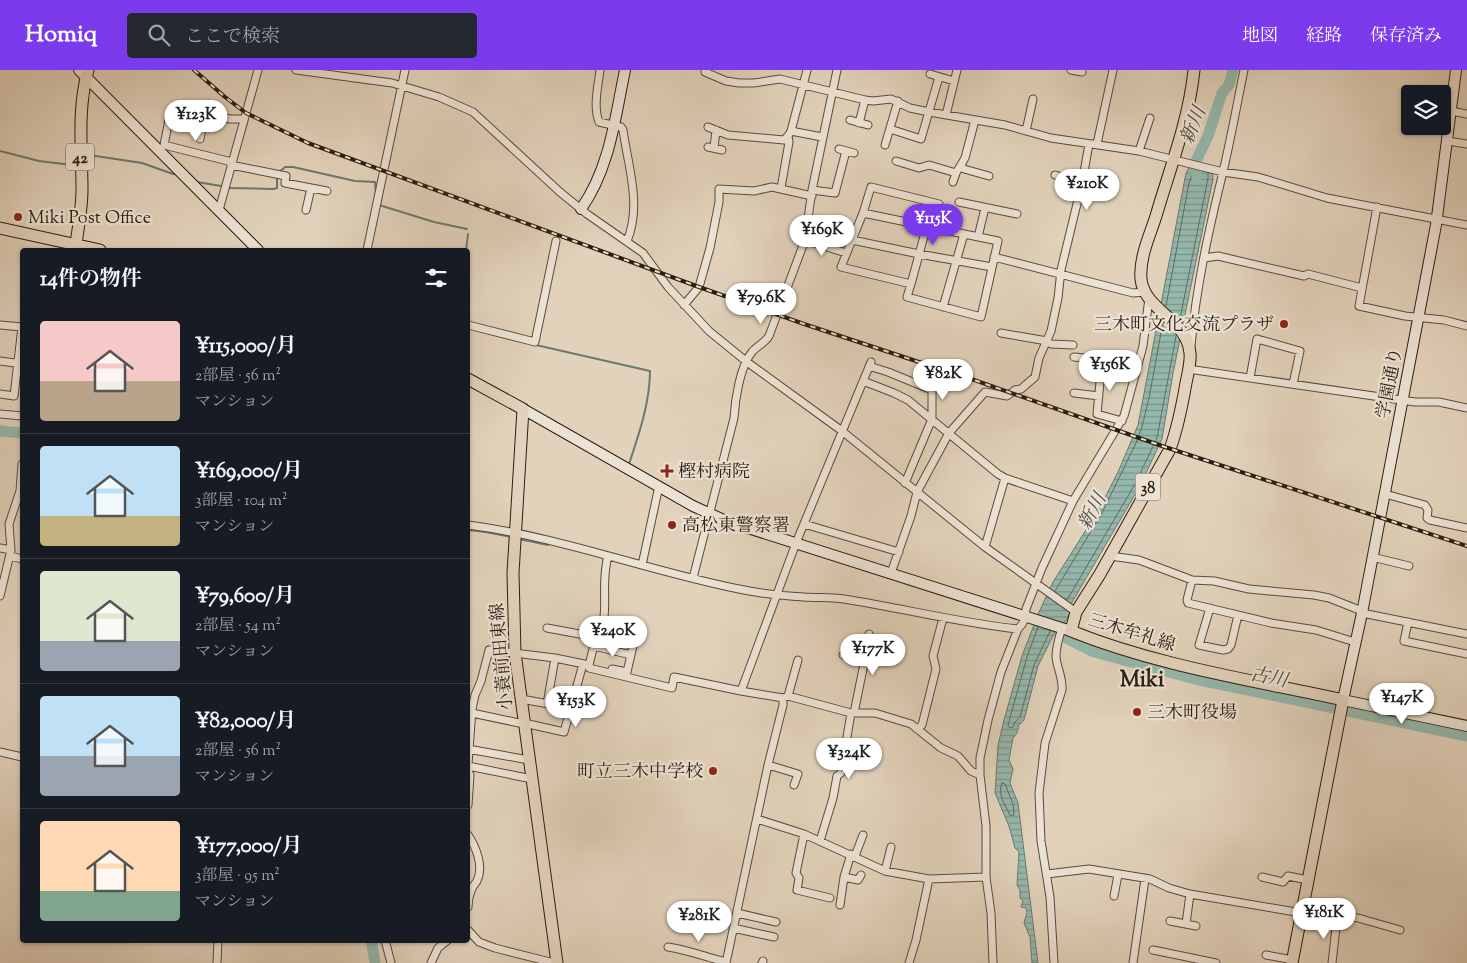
<!DOCTYPE html>
<html lang="ja">
<head>
<meta charset="utf-8">
<style>
  body { margin:0; font-family:"Sorts Mill Goudy","Noto Serif JP",serif; background:#242831; color:#f1f3f6; height:100vh; display:flex; flex-direction:column; font-size:19px; white-space:nowrap }
  * { box-sizing:border-box; margin:0 }
  p { font-size:16px; color:#9ea1a6 }
  .icon { flex:none; width:28px; height:28px; fill:none; stroke:currentColor; stroke-width:2; stroke-linecap:round; stroke-linejoin:round }
  .map { position:relative; flex:1; overflow:hidden }
  .side { position:absolute; left:20px; top:178px; width:450px; height:695px; display:flex; flex-direction:column; background:#171b24; border-radius:5px; box-shadow:0 1px 4px #0004 }
  .side>* { flex:none }
  .fabs { position:absolute; left:1401px; top:15px; display:grid; gap:10px }
  .fabs a { display:grid; place-items:center; width:50px; height:50px; border-radius:5px; background:#171b24; box-shadow:0 1px 4px #0004; font-size:25px }
  .price { position:absolute; translate:-50% -42px; padding:0 11px; border-radius:18px; background:#fff; color:#222; font-size:16px; line-height:32px; filter:drop-shadow(0 1px 2px #0008) }
  .price::after { content:''; position:absolute; left:50%; top:30px; width:15px; height:11px; margin-left:-8px; background:inherit; clip-path:polygon(0 0,100% 0,50% 100%) }
  .price.selected { background:#7c3aed; color:#fff }
  ul { padding:0; list-style:none }
  li { display:flex; align-items:center; gap:15px; height:125px; padding:0 20px }
  li+li { border-top:1px solid #363941 }
  li span { display:grid; place-items:center; flex:none; width:140px; height:100px; border-radius:5px; color:#555 }
  li>.icon { margin-inline-start:auto }
  span .icon { width:60px; height:60px; fill:#fffc; stroke-width:1 }
  li b { font-size:21px }
  h2 { display:flex; justify-content:space-between; align-items:center; height:60px; padding:0 20px; font-size:21px }
  header { display:flex; align-items:center; gap:30px; box-sizing:border-box; height:70px; padding:0 25px; background:#7c3aed; color:#fff }
  header strong { font-size:24px }
  nav { display:flex; gap:28px; margin-inline-start:auto; font-size:18px }
  .search { width:350px; height:45px; background:#242831; display:flex; align-items:center; gap:12px; box-sizing:border-box; padding:0 18px; border-radius:5px; color:#9ea1a6; font-size:19px }
  .map>svg:first-child { display:block }
  .water { fill:url(#water-rules); stroke:#6b7a6e }
  .lines { fill:none; stroke-linecap:round; stroke-linejoin:round }
  .shore { stroke:#606a5e; stroke-width:1 }
  .stream { stroke:#6b7a6e; stroke-width:2 }
  .river { stroke:#95b8ad; stroke-width:11 }
  .street-casing { stroke:#5a4a3b; stroke-width:9 }
  .secondary-casing { stroke:#2c1d10; stroke-width:12 }
  .primary-casing { stroke:#2c1d10; stroke-width:13 }
  .street { stroke:#ece2d3; stroke-width:7 }
  .secondary { stroke:#ece2d3; stroke-width:10 }
  .primary { stroke:#e2d2bb; stroke-width:11 }
  .rail-casing { stroke:#2c1d10; stroke-width:4 }
  .rail { stroke:#ece2d3; stroke-width:2; stroke-dasharray:5.5; stroke-linecap:butt }
  .poi-dot { fill:#8f2418; stroke:#ece2d3; stroke-width:2 }
  .labels { text-anchor:middle; stroke-width:4.5; stroke-linejoin:round; paint-order:stroke }
  .shield { fill:#ece2d3; stroke:#66584a; stroke-width:1 }
  .shield-label { font-size:16px; font-weight:bold; fill:#2c1d10 }
  .poi-label { font-size:18px; fill:#2c1d10; stroke:#ece2d3; text-anchor:start }
  .street-label { font-size:18px; fill:#2c1d10; stroke:#ece2d3 }
  .water-label { font-size:19px; font-style:italic; fill:#4c4c3f; stroke:#ece2d3 }
  .district-label { font-size:22px; font-weight:bold; fill:#2c1d10; stroke:#ece2d3 }
</style>
</head>
<body>
<header>
<strong>Homiq</strong>
<div class="search"><svg class="icon" aria-label="search" viewBox="0 0 24 24"><circle cx="10" cy="10" r="6"/><path d="M15 15l6 6"/></svg>ここで検索</div>
<nav><a>地図</a><a>経路</a><a>保存済み</a></nav>
</header>
<div class="map">
<svg width="1467" height="893" viewBox="0 0 1467 893">
  <defs>
    <pattern id="water-rules" width="6" height="5" patternUnits="userSpaceOnUse" patternTransform="scale(1.25)"><rect width="6" height="5" fill="#95b8ad"/><path d="M0 2.5h6" fill="none" stroke="#7a958b"/></pattern>
  </defs>
  <rect width="100%" height="100%" fill="#e2d2bb"/>
  <filter id="stains"><feTurbulence type="fractalNoise" baseFrequency=".004" numOctaves="4"/><feColorMatrix values="0 0 0 0 .2 0 0 0 0 .09 0 0 0 0 .02 0 0 0 .5 -.17"/></filter>
  <radialGradient id="worn" r=".72"><stop offset=".6" stop-color="#630" stop-opacity="0"/><stop offset="1" stop-color="#630" stop-opacity=".3"/></radialGradient>
  <path class="water" d="M1192 92 1212 97 1213 109 1173 303 1162 369 1140 416 1071 534 1073 538 1065 552 1059 554 1038 596 1024 650 1019 655 1017 663 1013 668 1009 690 1013 699 1010 713 1018 733 1038 893H1032L1030 867 1024 853 1027 842 1026 838 1021 837 1023 831 1020 828V820L1017 815 1019 782 1015 778 1009 756 995 723 998 675 1004 650 1022 586 1039 542 1053 512 1098 441 1118 402 1138 355 1186 103Z"/>
  <g class="lines">
    <path class="shore" d="M1166 236 1189 113 1194 100
      M1180 249 1208 108V103
      M1055 521 1102 443 1136 373 1142 357 1149 328 1163 252
      M1067 530 1135 414 1157 368 1176 266
      M1038 557 1027 587 1008 655 1010 658 1013 657 1015 652 1020 647 1034 595 1050 561
      M1002 713 1005 714 1013 734 1014 743 1013 746 1010 745C1005 735 997 724 1002 713Z"/>
    <path class="stream" d="M0 81 39 91 72 95
      M89 85 142 93 173 104H177
      M279 102 285 97H293L355 111 375 112 376 123
      M189 104 197 112 221 116
      M229 118 274 119 277 118V109
      M379 135 434 152 467 159
      M466 180 468 164
      M536 275 650 301C650 332 639 364 629 394
      M468 460 486 462 512 467
      M519 469 548 475"/>
    <path class="river" d="M1197 106 1195 93 1208 66 1222 23 1229 15 1233 0
      M0 361 22 363
      M1068 569 1094 582 1195 609 1467 666
      M371 870 375 893"/>
    <defs>
      <path id="street" d="M296 0 392 13 439 27 473 42 561 123 587 144 643 183 668 217 709 261 747 292 842 361 985 477 1076 542
        M600 0C598 17 593 36 599 52L621 57 623 60C628 96 642 136 627 171
        M705 0V2L726 11 739 13H754L780 9 865 30 873 31 891 29 910 38 929 42 1005 55 1051 68 1139 81 1223 102 1258 107 1327 128 1467 155
        M1071 0 1082 2
        M930 4 954 11
        M1451 41 1467 44
        M170 45 164 75 232 92
        M946 45 957 0
        M850 50 868 55
        M859 53 865 30
        M708 57 728 65 784 70 788 66 791 61 822 67
        M890 59 921 69 939 7
        M791 61 807 0
        M1026 61 1033 29
        M200 69 205 43 230 49H244
        M1447 71 1467 74
        M1097 74 1113 0
        M885 75 898 31
        M708 77 722 80
        M714 78 716 60
        M839 79 854 83
        M1139 81 1150 48
        M896 91 919 98 929 95 956 103 965 88 975 50
        M231 95 286 106 285 113 327 121
        M961 96 964 99 989 106
        M1055 105 1082 113
        M953 112 956 103
        M781 118 789 72 788 66
        M812 120 835 123 846 81
        M959 132 1017 144
        M1377 137 1359 236 1405 246 1444 250 1467 256
        M219 140 258 0
        M306 140 311 118
        M863 143 998 171 981 247 907 227 911 214 841 197Z
        M863 143 871 117 939 134
        M945 160 948 149
        M978 167 985 138
        M805 170 846 183
        M852 170 919 184 992 197
        M367 180 405 0
        M994 187 1133 223 1145 222
        M1204 188 1218 186 1304 206 1308 204 1362 218
        M911 214 933 133
        M684 235 699 217 710 178 719 132V119L754 121 772 117 812 126
        M943 237 964 164
        M0 255 22 257
        M468 255 535 272 556 171
        M1001 263 1047 271 1051 274 1073 275
        M1191 276C1196 217 1209 159 1223 102 1231 68 1237 34 1244 0
        M1074 287 1127 292
        M1102 290 1097 344 1122 351
        M0 291 22 294
        M869 296 888 302 932 320V349L905 413
        M1188 299 1415 332H1439L1467 338
        M1250 308 1257 269 1300 281 1293 314
        M863 311 894 323 908 330 998 404 1005 408 1073 431
        M1074 323 1099 326
        M0 324 14 326 22 257
        M0 344 22 346
        M1385 424 1425 435 1428 440 1427 448 1430 450 1467 458
        M804 454 899 482
        M468 455C562 467 651 502 744 520 764 524 784 526 804 527 819 528 834 527 850 530 906 539 961 553 1018 559 1024 553 1026 548 1026 539L1042 498 1073 431 1124 346 1143 276 1149 228
        M985 477 1005 408
        M0 478 11 480
        M10 486 22 489
        M1110 486 1139 490 1192 510 1214 511 1249 519 1314 525 1329 528 1362 541
        M1372 487 1409 496
        M642 495 659 416
        M891 503 911 446 917 422 949 363 985 322 1007 326 1015 320 1021 319 1035 307 1039 288 1051 261 1058 228 1061 200 1082 113 1089 74
        M693 508 734 348C735 330 740 296 752 282 757 276 765 273 769 266L805 170 812 120 837 0
        M1192 510 1187 530 1188 533 1271 553 1316 560 1355 572
        M0 526 11 480 9 454 20 421 22 394
        M1210 538 1199 575 1223 580 1228 579 1231 575 1238 545
        M1362 543 1467 564
        M1408 552 1404 571 1467 584
        M547 558 596 567 589 595
        M596 567C609 553 603 524 605 507 605 500 607 493 607 487
        M594 576 631 585
        M843 585 862 590
        M612 599 627 602 633 576
        M788 626 798 590
        M783 628 788 626 851 643H875L911 654 941 678 958 686 971 701 980 705
        M521 629 571 638
        M547 634 555 588
        M472 643 524 654
        M854 643 864 594 862 590 869 564
        M524 653 564 662 583 594
        M917 659 922 655 936 599 933 586 943 548
        M468 679 529 690
        M0 682 22 687
        M468 694 472 639 475 625 481 611 489 580 555 588 589 595V598L672 618 674 607 741 621
        M768 695 798 704 794 715
        M468 696 532 709
        M468 701 470 705 468 735
        M757 749 804 764 885 801 929 809 986 807
        M804 764 796 803 799 808 797 820 830 828
        M468 765C476 777 484 796 477 811 475 814 472 817 471 821 469 826 468 832 468 837
        M820 771 833 728 837 706 841 703 851 643
        M855 786 863 765
        M885 801 891 777
        M1047 804 1089 799 1150 809 1169 818 1190 824 1337 849 1338 845 1358 848 1400 860
        M844 807 858 810 861 805
        M1262 807 1283 812 1288 806 1308 810
        M1114 826 1118 805
        M840 835 844 807 851 784
        M737 843 776 852
        M1170 851 1196 856
        M1186 854 1190 824
        M733 858 774 867
        M468 860 479 872 495 878 554 893
        M385 870 391 893
        M668 877C688 880 706 887 726 892
        M1153 880 1216 893
        M1266 885 1293 890
        M217 893 218 870
        M431 893 438 878 448 870
        M726 893 768 695 783 635V628L741 621 796 473 871 292
        M762 893 763 891
        M909 893 916 870 929 809
        M993 893 991 843 986 807V756L980 705V688L988 650 1001 602 1018 559
        M1054 893 1050 827 1041 771 1039 723 1045 673 1062 620C1063 608 1057 598 1056 587 1056 577 1059 567 1062 558
        M1133 893 1145 809
        M1332 893 1337 849"/>
      <path id="secondary" d="M79 0 258 180
        M1456 0 1436 155 1362 543 1343 630 1467 656
        M581 139C610 98 615 48 625 0
        M523 339 693 436 726 451 1071 561"/>
      <path id="primary" d="M1194 0C1189 50 1170 98 1156 146 1150 165 1139 188 1141 209 1143 230 1164 242 1177 256 1184 263 1189 272 1190 283 1191 292 1188 303 1186 313 1182 336 1178 357 1170 379L1100 504 1076 542 1071 561C1158 596 1252 610 1343 630L1292 893
        M0 158 100 180
        M76 175C78 157 82 139 82 120 82 80 77 40 88 0
        M468 309 523 339 513 503 515 583 557 893"/>
    </defs>
    <use href="#street" class="street-casing"/>
    <use href="#secondary" class="secondary-casing"/>
    <use href="#primary" class="primary-casing"/>
    <use href="#street" class="street"/>
    <use href="#secondary" class="secondary"/>
    <use href="#primary" class="primary"/>
    <defs>
      <path id="rail" d="M194 0 225 27 246 43 308 73 699 217 804 254 928 295
        M923 292 1162 376 1467 476"/>
    </defs>
    <use href="#rail" class="rail-casing"/>
    <use href="#rail" class="rail"/>
  </g>
  <g class="poi-dot">
    <circle cx="18" cy="147" r="5"/>
    <circle cx="1284" cy="254" r="5"/>
    <path d="M664.5 393.5h5v5h5v5h-5v5h-5v-5h-5v-5h5z"/>
    <circle cx="672" cy="455" r="5"/>
    <circle cx="1137" cy="642" r="5"/>
    <circle cx="713" cy="701" r="5"/>
  </g>
  <g class="labels">
    <g class="shield">
      <rect x="66" y="73.5" width="28" height="27" rx="4"/>
      <rect x="1135.5" y="403.5" width="25" height="27" rx="4"/>
    </g>
    <g class="shield-label">
      <text x="80" y="93">42</text>
      <text x="1148" y="423">38</text>
    </g>
    <g class="poi-label">
      <text x="28" y="153">Miki Post Office</text>
      <text x="1274" y="260" text-anchor="end">三木町文化交流プラザ</text>
      <text x="678" y="407">樫村病院</text>
      <text x="682" y="461">高松東警察署</text>
      <text x="1147" y="648">三木町役場</text>
      <text x="703" y="707" text-anchor="end">町立三木中学校</text>
    </g>
    <g class="street-label">
      <text transform="translate(1389 313) rotate(-79)" y="6">学園通り</text>
      <text transform="translate(1132 562) rotate(17)" y="6">三木牟礼線</text>
      <text transform="translate(501 587) rotate(-95)" y="6">小蓑前田東線</text>
    </g>
    <g class="water-label">
      <text transform="translate(1192 55) rotate(-68)" y="7">新川</text>
      <text transform="translate(1091 441) rotate(-62)" y="7">新川</text>
      <text transform="translate(1269 606) rotate(12)" y="7">古川</text>
    </g>
    <g class="district-label">
      <text x="1142" y="616">Miki</text>
    </g>
  </g>
  <rect width="100%" height="100%" filter="url(#stains)"/>
  <rect width="100%" height="100%" fill="url(#worn)"/>
</svg>
<div class="fabs">
<a><svg class="icon" aria-label="layers" viewBox="0 0 24 24"><path d="M12 4l9 5-9 5-9-5zM3 14l9 5 9-5"/></svg></a>
</div>
<b class="price" style="left:196px;top:72px">¥123K</b>
<b class="price" style="left:1087px;top:141px">¥210K</b>
<b class="price selected" style="left:933px;top:176px">¥115K</b>
<b class="price" style="left:822px;top:187px">¥169K</b>
<b class="price" style="left:761px;top:255px">¥79.6K</b>
<b class="price" style="left:1110px;top:322px">¥156K</b>
<b class="price" style="left:943px;top:331px">¥82K</b>
<b class="price" style="left:613px;top:588px">¥240K</b>
<b class="price" style="left:873px;top:606px">¥177K</b>
<b class="price" style="left:1402px;top:655px">¥147K</b>
<b class="price" style="left:576px;top:658px">¥153K</b>
<b class="price" style="left:849px;top:710px">¥324K</b>
<b class="price" style="left:1324px;top:870px">¥181K</b>
<b class="price" style="left:699px;top:873px">¥281K</b>
<section class="side">
<h2>14件の物件<svg class="icon" aria-label="filters" viewBox="0 0 24 24"><path d="M4 7h16M4 17h16"/><circle cx="9" cy="7" r="2"/><circle cx="15" cy="17" r="2"/></svg></h2>
<ul>
<li><span style="background:linear-gradient(#f6c9c9 60%,#b9a48a 0)"><svg class="icon" aria-label="home" viewBox="0 0 24 24"><path d="M3 11l9-7 9 7M6 9v11h12V9"/></svg></span><div><b>¥115,000/月</b><p>2部屋 · 56 m²</p><p>マンション</p></div></li>
<li><span style="background:linear-gradient(#bfe0f5 70%,#c2b280 0)"><svg class="icon" aria-label="home" viewBox="0 0 24 24"><path d="M3 11l9-7 9 7M6 9v11h12V9"/></svg></span><div><b>¥169,000/月</b><p>3部屋 · 104 m²</p><p>マンション</p></div></li>
<li><span style="background:linear-gradient(#dfe7d0 70%,#9aa5b1 0)"><svg class="icon" aria-label="home" viewBox="0 0 24 24"><path d="M3 11l9-7 9 7M6 9v11h12V9"/></svg></span><div><b>¥79,600/月</b><p>2部屋 · 54 m²</p><p>マンション</p></div></li>
<li><span style="background:linear-gradient(#bfe0f5 60%,#9aa5b1 0)"><svg class="icon" aria-label="home" viewBox="0 0 24 24"><path d="M3 11l9-7 9 7M6 9v11h12V9"/></svg></span><div><b>¥82,000/月</b><p>2部屋 · 56 m²</p><p>マンション</p></div></li>
<li><span style="background:linear-gradient(#ffd9b3 70%,#7fa58c 0)"><svg class="icon" aria-label="home" viewBox="0 0 24 24"><path d="M3 11l9-7 9 7M6 9v11h12V9"/></svg></span><div><b>¥177,000/月</b><p>3部屋 · 95 m²</p><p>マンション</p></div></li>
</ul>
</section>
</div>
</body>
</html>
